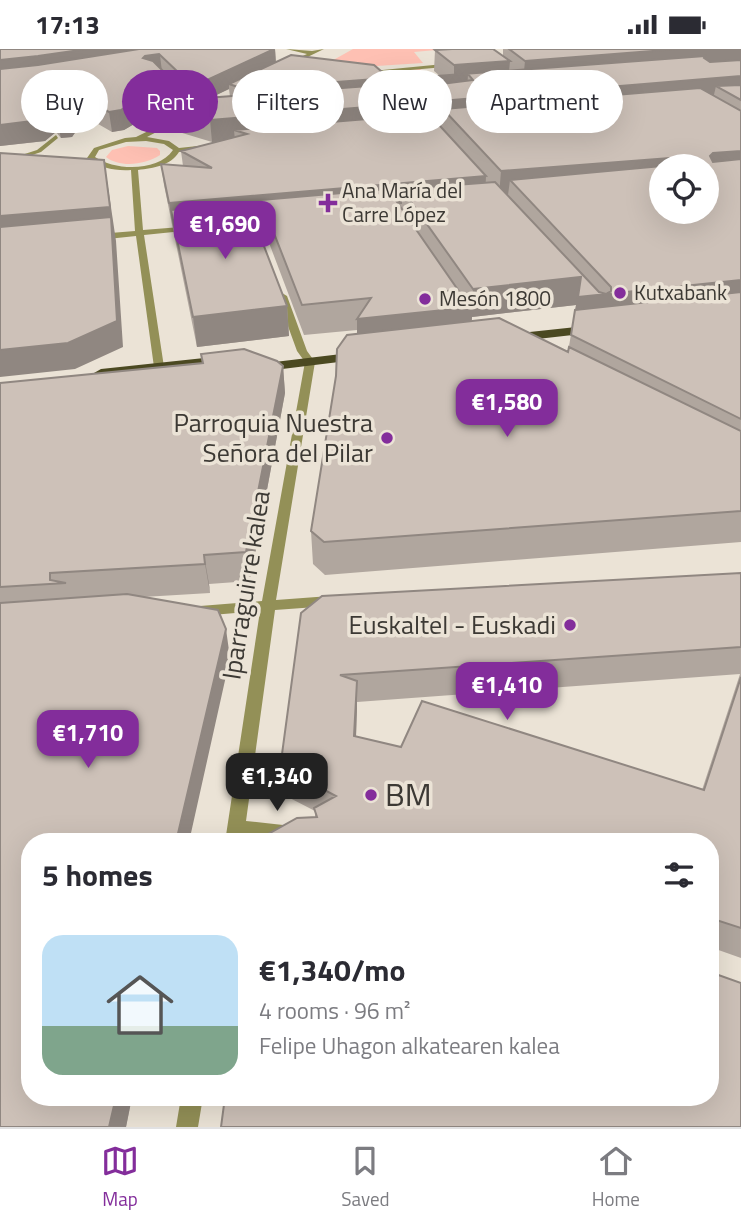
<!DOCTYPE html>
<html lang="en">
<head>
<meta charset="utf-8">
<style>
  body { margin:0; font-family:"Titillium Web",sans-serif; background:#f2f2f3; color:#2b2b33; height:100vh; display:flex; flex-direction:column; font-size:26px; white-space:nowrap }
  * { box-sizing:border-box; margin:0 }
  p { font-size:23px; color:#7c7c81 }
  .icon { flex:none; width:38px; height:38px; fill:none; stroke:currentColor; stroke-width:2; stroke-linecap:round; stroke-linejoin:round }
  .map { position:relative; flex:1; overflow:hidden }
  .details { position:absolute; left:21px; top:784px; width:698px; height:273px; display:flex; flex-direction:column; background:#fff; border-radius:28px; box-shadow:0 7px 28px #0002 }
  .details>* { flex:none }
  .guide { position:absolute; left:21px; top:21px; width:700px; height:63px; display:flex; gap:14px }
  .fabs { position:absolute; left:649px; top:105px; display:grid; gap:14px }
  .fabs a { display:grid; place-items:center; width:70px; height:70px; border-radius:50%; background:#fff; box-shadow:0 7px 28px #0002; font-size:35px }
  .price { position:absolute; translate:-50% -60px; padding:0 16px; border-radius:14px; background:#832d9b; color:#fff; font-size:23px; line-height:46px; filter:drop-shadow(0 2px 4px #0008) }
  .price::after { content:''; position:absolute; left:50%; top:42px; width:21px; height:16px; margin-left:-10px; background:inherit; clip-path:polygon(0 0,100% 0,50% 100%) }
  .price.active { background:#222; color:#fff }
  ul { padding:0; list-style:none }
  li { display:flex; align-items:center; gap:21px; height:175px; padding:0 21px }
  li+li { border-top:2px solid #e1e1e2 }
  li span { display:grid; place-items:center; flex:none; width:196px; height:140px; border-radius:21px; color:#555 }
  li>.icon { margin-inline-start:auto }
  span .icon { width:84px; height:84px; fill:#fffc; stroke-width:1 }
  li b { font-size:30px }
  h2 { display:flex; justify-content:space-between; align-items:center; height:84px; padding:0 21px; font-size:30px }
  .chip { padding:0 24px; border-radius:32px; background:#fff; box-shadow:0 7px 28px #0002; font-size:24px; line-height:63px }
  .chip.active { background:#832d9b; color:#fff }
  .status { display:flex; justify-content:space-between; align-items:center; height:49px; padding:0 35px; background:#fff; direction:ltr }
  .status svg { height:19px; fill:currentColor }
  .tabs { display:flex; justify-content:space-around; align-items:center; height:98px; border-top:2px solid #e1e1e2; background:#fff; font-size:19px; color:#7c7c81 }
  .tabs a { display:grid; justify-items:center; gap:4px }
  .tabs .active { color:#832d9b }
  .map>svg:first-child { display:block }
  .green { fill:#fec0b3 }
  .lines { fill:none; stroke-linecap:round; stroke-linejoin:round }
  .pedestrian { fill:#939057; fill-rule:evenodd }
  .minor { fill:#939057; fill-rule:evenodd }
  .primary { fill:#4b4921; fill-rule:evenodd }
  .wall { fill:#b0a69e; fill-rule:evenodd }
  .shaded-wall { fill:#908781 }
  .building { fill:#cdc1b8; stroke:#908781; stroke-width:2; fill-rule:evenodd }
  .poi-dot { fill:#832d9b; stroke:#ebe3d6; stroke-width:2.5 }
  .labels { text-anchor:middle; stroke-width:7; stroke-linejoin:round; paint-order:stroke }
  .far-poi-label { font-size:21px; fill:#3c3934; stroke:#ebe3d6; text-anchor:start }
  .poi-label { font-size:26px; fill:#3c3934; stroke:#ebe3d6; text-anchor:end }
  .street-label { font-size:26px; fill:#3c3934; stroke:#ebe3d6 }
  .near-poi-label { font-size:32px; fill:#3c3934; stroke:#ebe3d6; text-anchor:start }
</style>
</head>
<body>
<div class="status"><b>17:13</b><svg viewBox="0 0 49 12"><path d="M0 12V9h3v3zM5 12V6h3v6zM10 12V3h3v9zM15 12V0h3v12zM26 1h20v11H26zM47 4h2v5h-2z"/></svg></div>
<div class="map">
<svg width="741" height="1078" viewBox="0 0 741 1078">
  <rect width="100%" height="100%" fill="#ebe3d6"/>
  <path class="green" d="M353 0H435L436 1 414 3 423 14 361 18 328 14Z
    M420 20 445 39 403 43 378 23Z
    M128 97 157 99 160 102V106C145 116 120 119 106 108L112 101Z"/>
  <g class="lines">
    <path class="pedestrian" d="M454 14 456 17 365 25 362 23Z"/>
    <path class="minor" d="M286 0 312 2 324 0 289 17 287 14 307 5Z
      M183 65 185 68 147 88 169 92 179 99 207 96 209 99 179 103C170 117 154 119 138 121L143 181 193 177 197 179 193 181 144 186 164 318 159 321 154 318 136 187 98 191 94 188 98 185 135 182 131 121C115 122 100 119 87 109L94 99 125 89 136 88ZM146 92 164 95 173 101C158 123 115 122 95 108L99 101 126 93Z
      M56 86 58 89 41 103 0 117V113L37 101Z
      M282 244 287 247 307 302 315 313 276 551 330 547 337 552 330 557 275 561 246 772 283 776 314 787 317 793H286L244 787 243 793H225L260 562 200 567 193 562 200 557 262 552 305 313 297 302 277 247Z
      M181 1048H203L198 1078H176Z"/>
    <path class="primary" d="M595 276 599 277V283L511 293 505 289 511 285Z
      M358 303 363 304V310L258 323 251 319 258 315Z
      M223 307 229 311 228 314 101 328 94 324 101 320Z"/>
  </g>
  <path class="wall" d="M0 0H275L276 13 389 36 423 37V28L440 27 434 22 435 1 503 7V0H741V493L325 526 313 515 311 482 357 285V281L304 286 263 178 262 168 253 169 287 257 289 287 197 298 164 136 161 115 183 117 181 102 217 93H212L169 80 168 70 155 76 141 71 124 81 112 83 86 68 72 88 61 89 56 83 45 92 0 97ZM229 40 230 48 210 49ZM576 256 568 303 472 272V268Z
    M201 305 283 317 285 344 250 532 209 535 210 544 143 548 230 609 30 1048H132L126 1078H0V334L202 314Z
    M741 524V909L710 898V793L315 768V762L284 746 281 718 301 564ZM740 625 702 741 401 698 356 688 357 653Z"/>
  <path class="shaded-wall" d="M87 0H199L160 6 162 23 0 29V11Z
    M275 0 276 17 229 35V40L183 62 166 58 168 70 155 76 153 56Z
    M678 0H741V14L523 32 525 12Z
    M510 12 508 33 473 31 468 25 467 46 423 49V28L454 26V16Z
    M741 27V47L716 37 713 50 443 60 442 73 247 90V85L234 81 235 92 212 93 210 71Z
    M389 29V43L245 54 244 40Z
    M82 49 86 68 72 88 61 89 56 69Z
    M138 52 141 71 124 81 112 83 109 63Z
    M52 63 56 83 45 92 0 97V76Z
    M741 102V125L707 128 710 107 713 104Z
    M669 109 667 117 510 131 508 146 499 147 501 122Z
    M104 111 116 192 123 298 75 320 0 328V167Z
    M486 127 485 148 402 140V155L267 167 261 151 262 168 174 176 171 161 173 176 169 154Z
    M581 228 578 248 741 231V258L573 276 576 256 472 268 470 288 357 301V270L447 242 458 241 456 260 471 258 473 240Z
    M287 257 289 287 197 298 193 268Z
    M283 317 285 344 250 532 246 503Z
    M204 506 209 535 210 544 205 515Z
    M226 580 230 609 189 793H176Z
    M357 632V659L355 715 354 687Z
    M116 1048H132L126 1078H109Z"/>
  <path class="building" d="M0 0H87L38 7 0 11Z
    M139 0H274L153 56 138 52 121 61 109 63 82 49 67 68 56 69 52 63 40 71 0 76V20L38 16ZM159 5 179 24 198 27 200 30 195 34 173 32 153 12 143 9 145 7Z
    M452 0H493L510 12 454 16 435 1Z
    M509 0H678L525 12Z
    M291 6 374 16 389 29 244 40 229 35Z
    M705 7 704 9 710 13 741 11V27L210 71 166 58 179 51 396 35 425 37 473 31 468 25 423 28Z
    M741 36V51L716 37Z
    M700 39 741 62V102L713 104 710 107 713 113 741 110V231L578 248 581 228 473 240 402 140 495 133 599 243 606 245 611 242V238L510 131 662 117V163H707V117H664H667L669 109 501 122 443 60Z
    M429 65 486 127 169 154 161 115 212 119 181 102 247 85 234 81Z
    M0 104 104 111 110 158 0 167Z
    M388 140 458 241 447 242 473 258 357 270 371 249 302 256 261 151Z
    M247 153 287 257 193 268 171 161Z
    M111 168 117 272 68 294 0 301V178Z
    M741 243V370L571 286 575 261Z
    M499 269 568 303 569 298 741 382V462L324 493 311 482 336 327 337 300 347 286Z
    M244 300 277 312 283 317 246 503 204 506 205 515 50 524V531L66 534 0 538V334L203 314 201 305Z
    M741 524V598L340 626 357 632 354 687 401 698 422 652 704 741 741 628V879L710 869V793H262L263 788 297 769 317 768 314 759 336 747 281 718 282 705 301 564 322 547Z
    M127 545 218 561 226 580 176 793H30V1048H116L109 1078H0V554Z
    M710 923 741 934V1078H221L225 1048H710Z"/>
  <g class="poi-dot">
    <path d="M324.5 143.5h7v7h7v7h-7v7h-7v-7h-7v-7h7z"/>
    <circle cx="620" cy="244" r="7"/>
    <circle cx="425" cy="250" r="7"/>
    <circle cx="387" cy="389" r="7"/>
    <circle cx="570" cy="576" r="7"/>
    <circle cx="371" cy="746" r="7"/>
  </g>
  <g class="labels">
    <g class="far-poi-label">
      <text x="342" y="149">Ana María del<tspan x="342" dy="24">Carre López</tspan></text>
      <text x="634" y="251">Kutxabank</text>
      <text x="439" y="257">Mesón 1800</text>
    </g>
    <g class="poi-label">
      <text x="373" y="383">Parroquia Nuestra<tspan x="373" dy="30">Señora del Pilar</tspan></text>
      <text x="556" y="585">Euskaltel - Euskadi</text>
    </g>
    <g class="street-label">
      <text transform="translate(246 536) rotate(-81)" y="9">Iparraguirre kalea</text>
    </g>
    <g class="near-poi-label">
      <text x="385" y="757">BM</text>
    </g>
  </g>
</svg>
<div class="fabs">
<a><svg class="icon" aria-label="locate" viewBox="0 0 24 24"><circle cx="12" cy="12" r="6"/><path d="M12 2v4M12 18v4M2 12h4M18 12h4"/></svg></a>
</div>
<b class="price" style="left:225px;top:212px">€1,690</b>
<b class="price" style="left:507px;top:390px">€1,580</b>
<b class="price" style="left:507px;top:673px">€1,410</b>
<b class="price" style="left:88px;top:721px">€1,710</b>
<b class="price active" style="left:277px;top:764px">€1,340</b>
<div class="guide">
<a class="chip">Buy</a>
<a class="chip active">Rent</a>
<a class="chip">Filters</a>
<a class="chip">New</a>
<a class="chip">Apartment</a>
</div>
<section class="details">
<h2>5 homes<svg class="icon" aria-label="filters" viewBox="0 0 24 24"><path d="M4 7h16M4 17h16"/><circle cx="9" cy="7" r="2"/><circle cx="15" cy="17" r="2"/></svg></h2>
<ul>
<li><span style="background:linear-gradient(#bfe0f5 65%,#7fa58c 0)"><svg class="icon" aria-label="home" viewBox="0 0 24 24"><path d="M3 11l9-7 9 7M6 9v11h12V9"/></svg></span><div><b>€1,340/mo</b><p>4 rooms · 96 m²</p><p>Felipe Uhagon alkatearen kalea</p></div></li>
</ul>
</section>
</div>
<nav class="tabs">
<a class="active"><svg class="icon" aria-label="map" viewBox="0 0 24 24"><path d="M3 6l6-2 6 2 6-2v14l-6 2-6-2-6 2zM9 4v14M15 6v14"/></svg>Map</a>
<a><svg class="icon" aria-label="saved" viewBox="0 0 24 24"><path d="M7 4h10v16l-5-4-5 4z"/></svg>Saved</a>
<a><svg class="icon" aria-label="home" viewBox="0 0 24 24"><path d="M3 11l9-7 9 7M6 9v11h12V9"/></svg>Home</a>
</nav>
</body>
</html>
